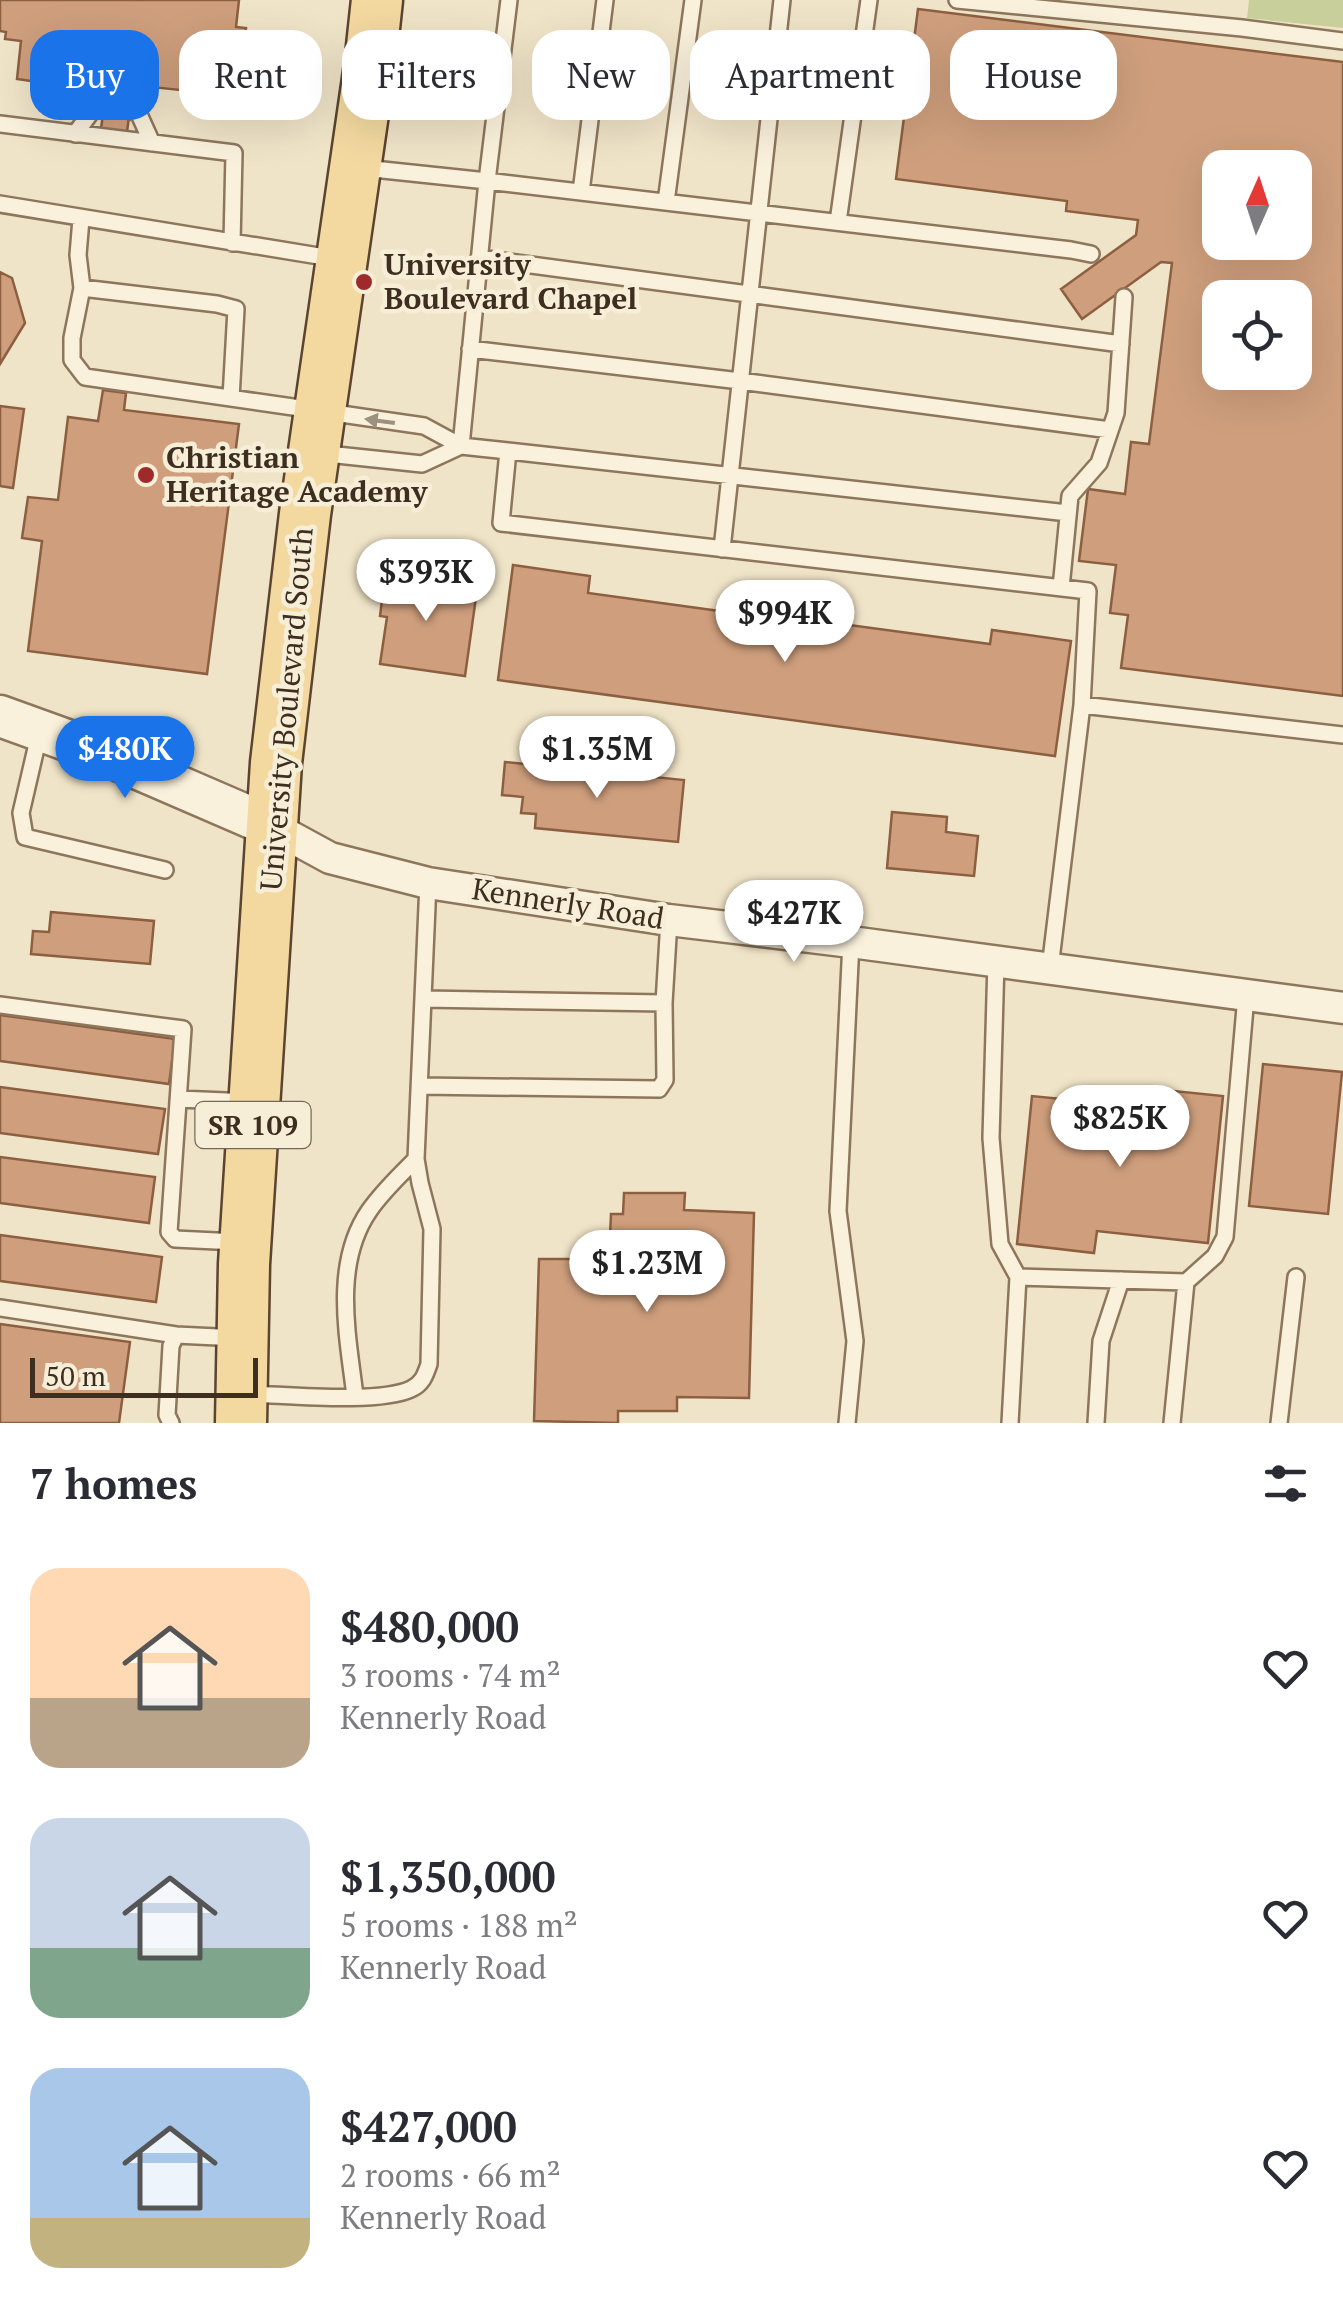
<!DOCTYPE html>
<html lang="en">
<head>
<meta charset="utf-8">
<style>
  body { margin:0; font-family:"PT Serif",serif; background:#f7f7f7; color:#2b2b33; height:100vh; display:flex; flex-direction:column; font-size:38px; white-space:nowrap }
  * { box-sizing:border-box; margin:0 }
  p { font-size:32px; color:#7c7c81 }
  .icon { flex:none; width:55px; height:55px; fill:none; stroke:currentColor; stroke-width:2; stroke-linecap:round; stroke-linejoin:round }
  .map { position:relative; height:1423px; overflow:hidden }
  .sheet { display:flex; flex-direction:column; background:#fff; flex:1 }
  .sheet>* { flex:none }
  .guide { position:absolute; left:30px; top:30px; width:1285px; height:90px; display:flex; gap:20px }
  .needle { width:65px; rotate:3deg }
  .buttons { position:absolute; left:1202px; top:150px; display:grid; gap:20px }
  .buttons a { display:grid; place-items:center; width:110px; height:110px; border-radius:20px; background:#fff; box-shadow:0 10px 40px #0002; font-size:50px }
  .scale { position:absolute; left:30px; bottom:25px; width:228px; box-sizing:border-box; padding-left:10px; border:5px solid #3d2e20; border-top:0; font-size:28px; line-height:35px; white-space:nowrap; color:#3d2e20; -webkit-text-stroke:8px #f7eed8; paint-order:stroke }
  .price { position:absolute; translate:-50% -85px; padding:0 22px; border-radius:35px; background:#fff; color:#222; font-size:32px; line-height:65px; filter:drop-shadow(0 2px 5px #0008) }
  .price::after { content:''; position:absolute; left:50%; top:60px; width:30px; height:22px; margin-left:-15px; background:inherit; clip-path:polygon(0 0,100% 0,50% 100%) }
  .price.active { background:#1a73e8; color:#fff }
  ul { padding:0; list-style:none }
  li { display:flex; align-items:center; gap:30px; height:250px; padding:0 30px }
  li span { display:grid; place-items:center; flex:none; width:280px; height:200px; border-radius:30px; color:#555 }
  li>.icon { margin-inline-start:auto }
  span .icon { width:120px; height:120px; fill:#fffc; stroke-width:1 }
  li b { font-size:42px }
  h2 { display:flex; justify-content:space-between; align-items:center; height:120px; padding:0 30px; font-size:42px }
  .pill { padding:0 35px; border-radius:30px; background:#fff; box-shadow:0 10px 40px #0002; font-size:35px; line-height:90px }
  .pill.active { background:#1a73e8; color:#fff }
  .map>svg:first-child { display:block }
  .green { fill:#c9cf9b }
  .building { fill:#cf9f7d; stroke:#8d5f41; stroke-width:2.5; fill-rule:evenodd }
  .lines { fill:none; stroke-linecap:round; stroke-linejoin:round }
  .service-casing { stroke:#8d765c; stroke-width:20 }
  .minor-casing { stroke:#8d765c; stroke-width:35 }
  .tertiary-casing { stroke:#8d765c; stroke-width:45 }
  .primary-casing { stroke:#5b4430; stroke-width:55 }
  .service { stroke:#faf1dc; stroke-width:15 }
  .minor { stroke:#faf1dc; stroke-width:30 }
  .tertiary { stroke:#faf1dc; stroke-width:40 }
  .primary { stroke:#f3d9a0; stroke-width:50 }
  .oneway { fill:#9c907e }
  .poi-dot { fill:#9e2a2b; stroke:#f7eed8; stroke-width:4 }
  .labels { text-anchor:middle; stroke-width:9; stroke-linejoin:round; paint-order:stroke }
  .shield { fill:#f7eed8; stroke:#756857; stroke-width:2.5 }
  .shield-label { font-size:28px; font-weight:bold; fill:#3d2e20 }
  .poi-label { font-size:30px; font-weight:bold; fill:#3d2e20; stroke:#f7eed8; text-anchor:start }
  .street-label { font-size:30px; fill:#3d2e20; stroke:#f7eed8 }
</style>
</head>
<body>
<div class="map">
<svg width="1343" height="1423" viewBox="0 0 1343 1423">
  <rect width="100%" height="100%" fill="#f0e4c8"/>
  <path class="green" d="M1249 0H1343V28L1247 18Z"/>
  <path class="building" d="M0 0H239L236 27 246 28 243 49 234 48 228 95 133 85 127 132 101 129 107 82 87 80 86 88 50 84 51 75 39 74 38 82 17 79 21 41 5 39 6 32 0 31Z
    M918 9 1343 62V696L1121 668 1128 615 1110 613 1116 565 1079 561 1088 489 1125 494 1131 442 1149 444 1172 263 1161 262 1082 319 1061 289 1136 235 1138 220 1066 211 1067 201 896 179ZM1220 168H1295V242H1220ZM1220 298H1295V372H1220Z
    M0 272 12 278 25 323 0 364Z
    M103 390 126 393 124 410 239 424 207 674 28 651 42 541 22 538 28 497 58 500 68 417 98 421Z
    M0 406 24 409 13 488 0 486Z
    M513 565 590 576 588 593 749 615 751 597 829 608 827 622 990 644 992 630 1071 641 1055 756 498 680Z
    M386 570 435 577 434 584 477 590 465 676 380 664 387 617 380 616Z
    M505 762 684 780 678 842 535 828 536 814 521 813 523 797 502 795Z
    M892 812 947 817 946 832 978 836 974 876 887 868Z
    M51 912 154 921 150 964 31 954 33 931 49 932Z
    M0 1015 175 1039 169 1084 0 1061Z
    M1263 1064 1342 1072 1328 1214 1249 1206Z
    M0 1087 165 1109 158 1154 0 1133Z
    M1154 1089 1223 1096 1208 1243 1097 1231 1094 1253 1017 1244 1032 1096 1153 1108Z
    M0 1157 155 1177 149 1223 0 1203Z
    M624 1193H685L684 1210 754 1213 749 1398 677 1397V1411H618V1423L534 1421 539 1259H609L611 1214H623Z
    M0 1235 162 1257 156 1302 0 1281Z
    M0 1324 130 1342 119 1423H0Z"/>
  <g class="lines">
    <defs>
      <path id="service" d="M509 0 487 181 1071 250 1091 254
        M957 0 1242 28 1343 41
        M130 111 138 112 152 143
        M0 124 234 153 232 243
        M75 134 95 107 104 108
        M364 168 487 181 461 446 508 451 501 523 1088 591 1082 705 1050 968
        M581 192 605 0
        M666 202 693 0
        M0 204 337 259
        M81 219 78 255 82 288
        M838 222 869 0
        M479 258 1121 344
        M470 349 740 381 1110 430
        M231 398 236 309 217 304 82 288 72 338V360L85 377 424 426 461 446 422 464 318 453
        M508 451 1068 513
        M722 549 782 0
        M1061 588 1070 496 1099 463 1116 413 1124 297
        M1082 705 1343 735
        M40 731 21 813 25 837 165 870
        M996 961 991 1138 1000 1244 1018 1277 1010 1423
        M424 999 664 1003 669 920
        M0 1005 183 1029 169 1232 175 1239 237 1242
        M420 1086 659 1089 665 1080 664 1003
        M179 1099 250 1102
        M1018 1277 1186 1282
        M0 1308 176 1335
        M250 1394C288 1395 379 1404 411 1389 422 1384 425 1376 429 1364L432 1229 420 1183 416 1159 428 883
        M355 1396C348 1337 332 1265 369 1211 382 1192 400 1175 416 1159
        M171 1423 167 1415 171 1346 176 1335 238 1338
        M847 1423 855 1341 838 1211 851 942
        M1096 1423 1101 1341 1121 1280
        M1172 1423 1186 1282 1215 1256 1225 1237 1246 996
        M1279 1423 1296 1277"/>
      <path id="minor" d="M273 827 330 858 428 883 669 920 851 942 1343 1008"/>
      <path id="tertiary" d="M0 716 97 751 273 827"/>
      <path id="primary" d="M241 1423 244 1264 276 763 305 514 370 65 377 0"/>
    </defs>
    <use href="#service" class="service-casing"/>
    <use href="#minor" class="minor-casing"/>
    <use href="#tertiary" class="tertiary-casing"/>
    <use href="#primary" class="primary-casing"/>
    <use href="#service" class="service"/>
    <use href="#minor" class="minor"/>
    <use href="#tertiary" class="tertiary"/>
    <use href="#primary" class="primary"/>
  </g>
  <defs><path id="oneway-solid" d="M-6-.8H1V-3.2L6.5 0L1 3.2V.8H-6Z" transform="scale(2.5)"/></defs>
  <use class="oneway" href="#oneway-solid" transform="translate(380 421) rotate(-172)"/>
  <g class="poi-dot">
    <circle cx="364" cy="282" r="10"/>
    <circle cx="146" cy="475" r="10"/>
  </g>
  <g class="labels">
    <rect class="shield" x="195.5" y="1102" width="115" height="46" rx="8"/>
    <g class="shield-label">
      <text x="253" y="1135">SR 109</text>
    </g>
    <g class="poi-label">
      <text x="384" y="275">University<tspan x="384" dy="34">Boulevard Chapel</tspan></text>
      <text x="166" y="468">Christian<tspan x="166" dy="34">Heritage Academy</tspan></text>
    </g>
    <g class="street-label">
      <text transform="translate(287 709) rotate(-85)" y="10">University Boulevard South</text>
      <text transform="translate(568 904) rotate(9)" y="10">Kennerly Road</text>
    </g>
  </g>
</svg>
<div class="buttons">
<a><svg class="needle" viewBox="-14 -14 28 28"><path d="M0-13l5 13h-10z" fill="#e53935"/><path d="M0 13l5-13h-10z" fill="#7c7c81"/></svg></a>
<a><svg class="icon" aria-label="locate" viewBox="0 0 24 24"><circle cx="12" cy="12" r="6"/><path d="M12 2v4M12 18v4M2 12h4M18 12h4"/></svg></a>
</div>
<div class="scale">50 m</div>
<b class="price" style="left:426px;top:624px">$393K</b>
<b class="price" style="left:785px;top:665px">$994K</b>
<b class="price active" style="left:125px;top:801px">$480K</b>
<b class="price" style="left:597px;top:801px">$1.35M</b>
<b class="price" style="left:794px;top:965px">$427K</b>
<b class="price" style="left:1120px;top:1170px">$825K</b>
<b class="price" style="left:647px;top:1315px">$1.23M</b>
<div class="guide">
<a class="pill active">Buy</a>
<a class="pill">Rent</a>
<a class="pill">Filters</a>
<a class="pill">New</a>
<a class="pill">Apartment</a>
<a class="pill">House</a>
</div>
</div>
<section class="sheet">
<h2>7 homes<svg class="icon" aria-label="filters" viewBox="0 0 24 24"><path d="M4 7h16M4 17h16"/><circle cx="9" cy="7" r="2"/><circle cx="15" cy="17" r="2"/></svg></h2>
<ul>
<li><span style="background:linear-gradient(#ffd9b3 65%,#b9a48a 0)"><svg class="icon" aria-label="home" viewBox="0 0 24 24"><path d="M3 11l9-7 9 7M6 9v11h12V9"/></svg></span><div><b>$480,000</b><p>3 rooms · 74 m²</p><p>Kennerly Road</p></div><svg class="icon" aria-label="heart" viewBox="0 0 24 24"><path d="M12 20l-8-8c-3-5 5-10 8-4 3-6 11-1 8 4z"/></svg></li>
<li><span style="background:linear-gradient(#c9d6e8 65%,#7fa58c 0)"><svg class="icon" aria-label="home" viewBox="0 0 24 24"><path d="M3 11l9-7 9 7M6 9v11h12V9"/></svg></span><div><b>$1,350,000</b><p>5 rooms · 188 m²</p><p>Kennerly Road</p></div><svg class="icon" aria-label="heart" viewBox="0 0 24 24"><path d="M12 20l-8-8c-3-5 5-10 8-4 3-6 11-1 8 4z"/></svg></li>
<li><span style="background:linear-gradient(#a9c7e8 75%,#c2b280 0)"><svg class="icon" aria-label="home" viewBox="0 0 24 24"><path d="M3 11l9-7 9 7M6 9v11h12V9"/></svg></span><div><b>$427,000</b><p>2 rooms · 66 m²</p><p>Kennerly Road</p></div><svg class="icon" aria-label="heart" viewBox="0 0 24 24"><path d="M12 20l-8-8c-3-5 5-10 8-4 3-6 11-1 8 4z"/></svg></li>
</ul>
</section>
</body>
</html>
